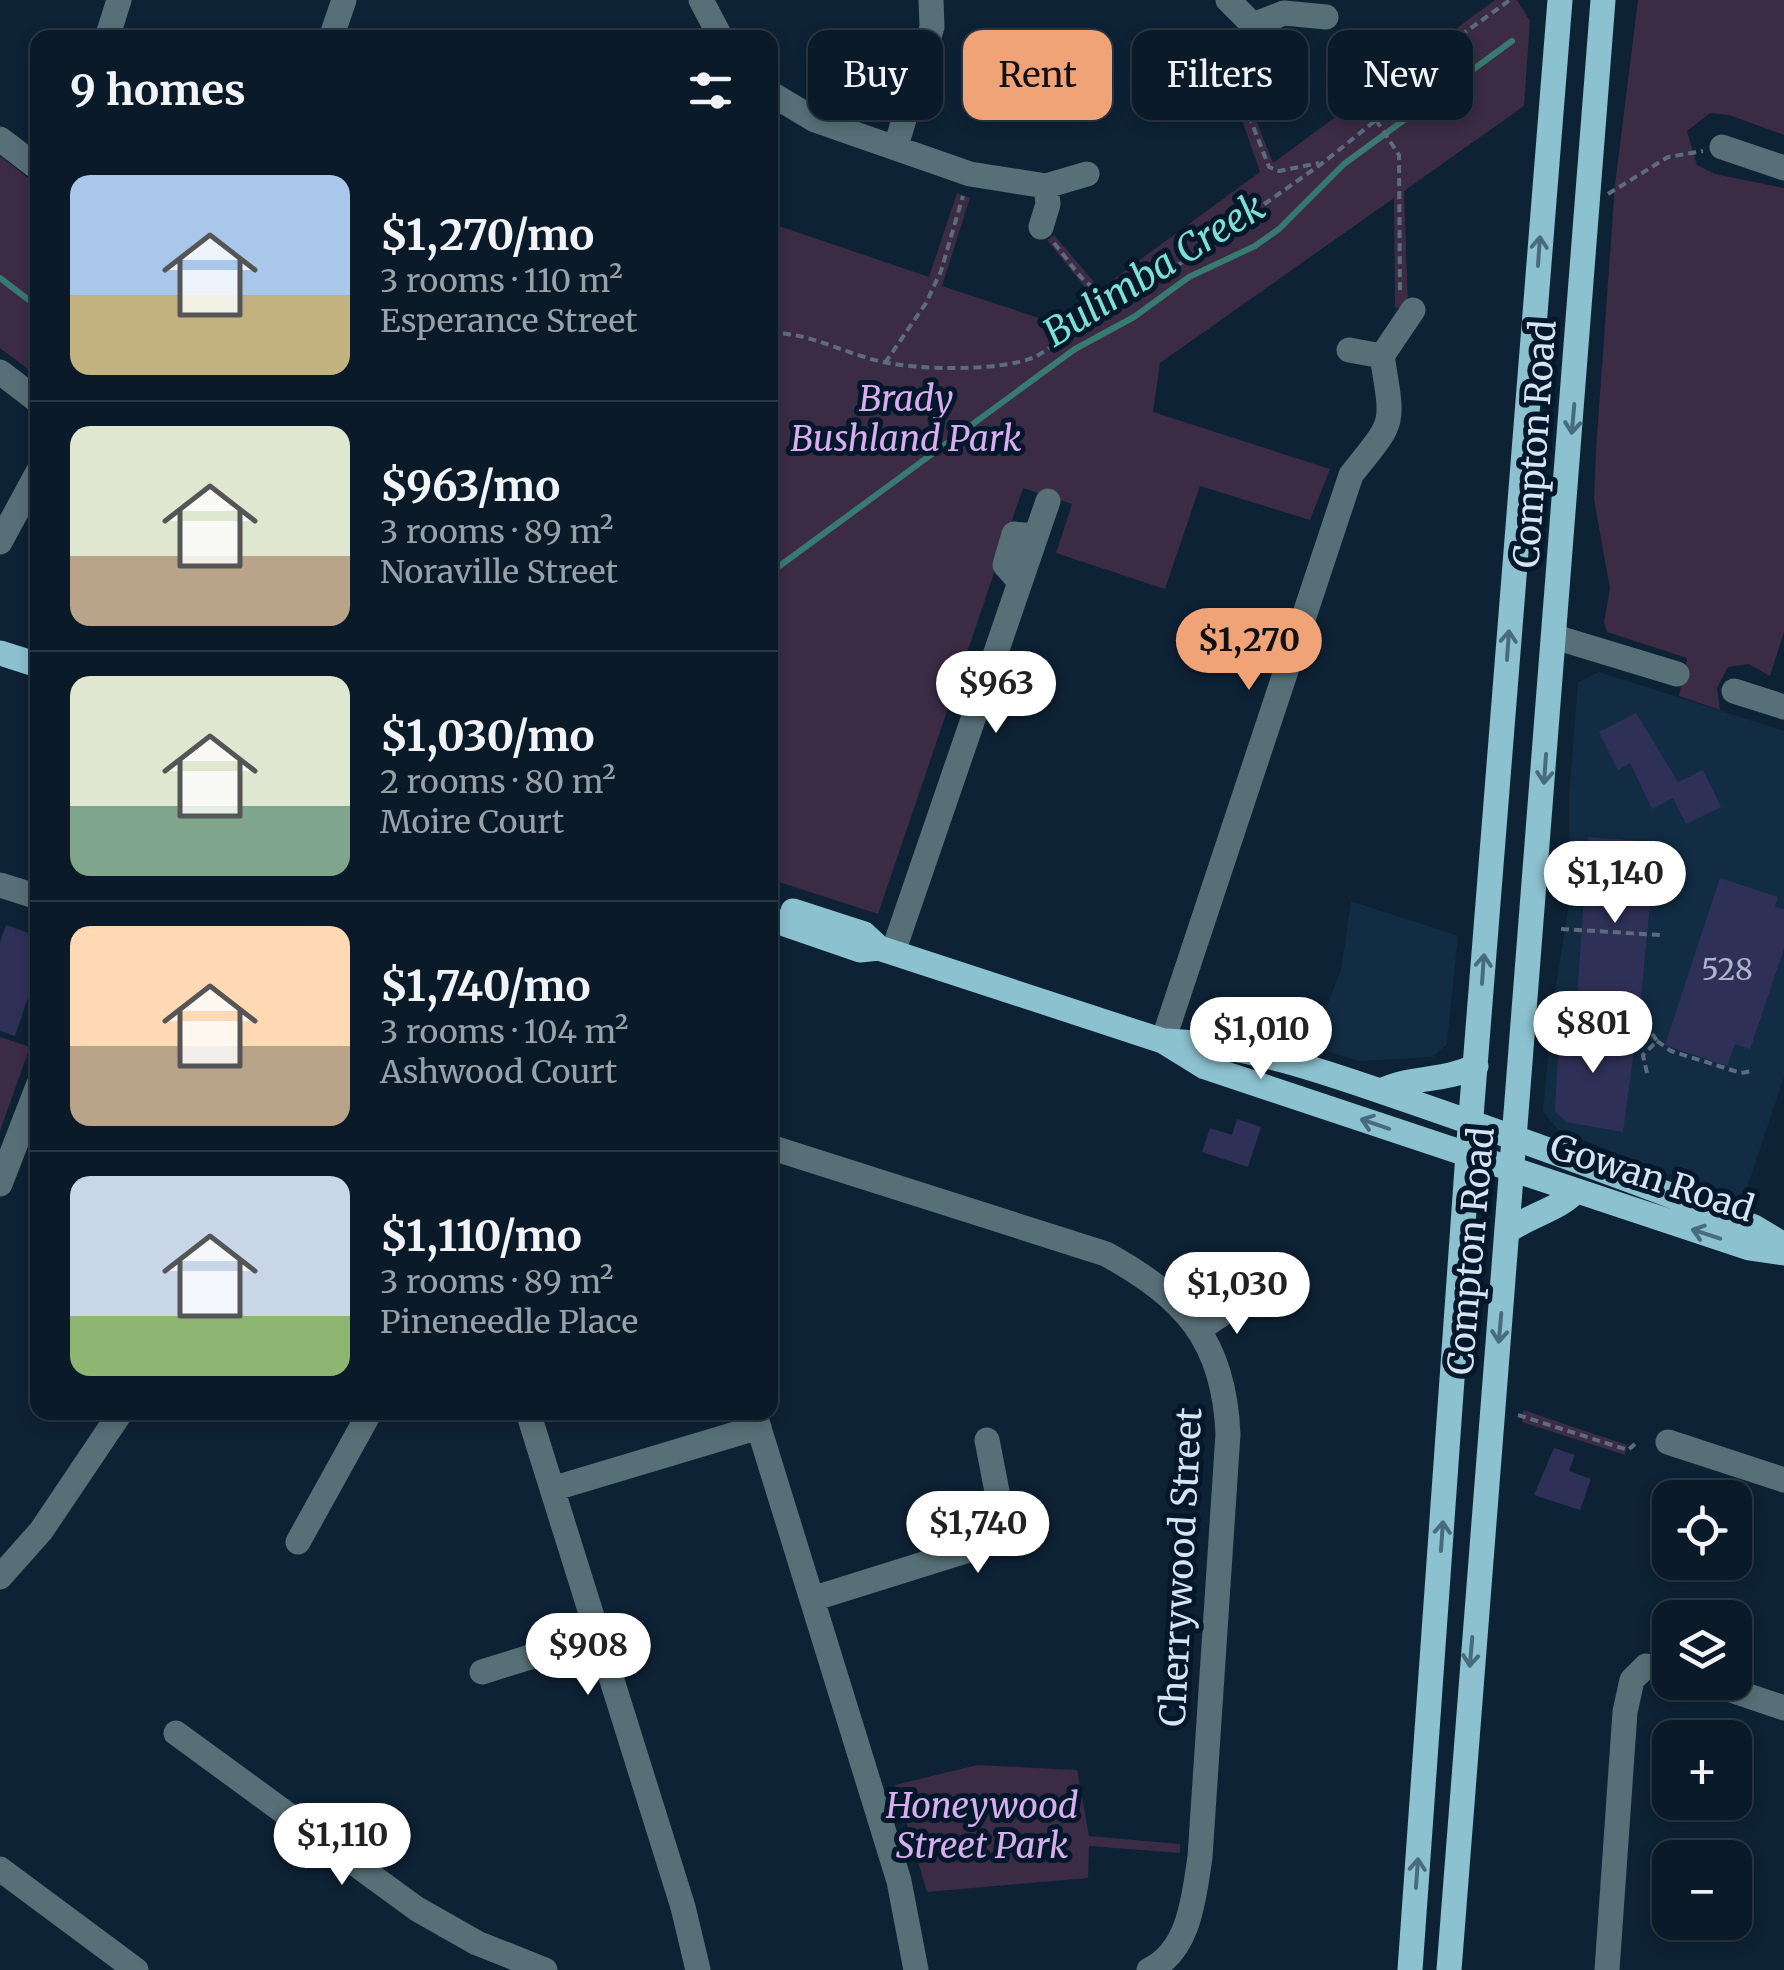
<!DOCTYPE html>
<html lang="en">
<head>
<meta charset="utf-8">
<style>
  body { margin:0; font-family:Merriweather,serif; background:#132330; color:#f1f3f6; height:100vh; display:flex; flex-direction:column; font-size:38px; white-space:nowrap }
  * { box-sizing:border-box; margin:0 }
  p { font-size:32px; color:#99a1a8 }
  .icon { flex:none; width:55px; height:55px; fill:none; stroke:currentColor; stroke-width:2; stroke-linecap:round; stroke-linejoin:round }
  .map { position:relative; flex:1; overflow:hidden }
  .panel { position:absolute; left:30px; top:30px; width:748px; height:1390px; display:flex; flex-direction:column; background:#0a1a28; border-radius:20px; box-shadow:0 5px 15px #0003,0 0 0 2px #2a3845 }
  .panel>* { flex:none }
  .guide { position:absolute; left:808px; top:30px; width:825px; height:90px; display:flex; gap:20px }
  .controls { position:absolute; left:1652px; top:1480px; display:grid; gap:20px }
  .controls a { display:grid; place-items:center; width:100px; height:100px; border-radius:20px; background:#0a1a28; box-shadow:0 5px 15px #0003,0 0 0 2px #2a3845; font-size:50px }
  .price { position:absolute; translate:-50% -85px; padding:0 22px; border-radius:35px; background:#fff; color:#222; font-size:32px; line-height:65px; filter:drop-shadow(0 2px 5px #0008) }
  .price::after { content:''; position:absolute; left:50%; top:60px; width:30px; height:22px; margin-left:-15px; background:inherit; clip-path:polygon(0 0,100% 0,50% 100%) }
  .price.on { background:#efa377; color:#111 }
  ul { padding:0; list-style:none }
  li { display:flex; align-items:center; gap:30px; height:250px; padding:0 40px }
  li+li { border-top:2px solid #2a3845 }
  li span { display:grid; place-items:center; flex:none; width:280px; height:200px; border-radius:20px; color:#555 }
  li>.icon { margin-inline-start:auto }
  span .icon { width:120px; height:120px; fill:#fffc; stroke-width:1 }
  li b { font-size:42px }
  h2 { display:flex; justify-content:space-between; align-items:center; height:120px; padding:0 40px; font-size:42px }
  .pill { padding:0 35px; border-radius:20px; background:#0a1a28; box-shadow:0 5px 15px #0003,0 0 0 2px #2a3845; font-size:35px; line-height:90px }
  .pill.on { background:#efa377; color:#111 }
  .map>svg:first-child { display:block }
  .built { fill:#112c43 }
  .green { fill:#3b2b44 }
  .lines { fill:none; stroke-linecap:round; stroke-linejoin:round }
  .stream { stroke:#387a71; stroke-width:6 }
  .building { fill:#2f3057 }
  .path { stroke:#5b6d7d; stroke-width:4; stroke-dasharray:8 5; stroke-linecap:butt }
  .minor { stroke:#577077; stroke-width:25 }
  .major { stroke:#8cc1cf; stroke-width:25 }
  .oneway { stroke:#486c7d }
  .labels { text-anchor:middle; stroke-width:10; stroke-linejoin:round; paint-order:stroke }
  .number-label { font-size:30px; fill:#acb6ca }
  .park-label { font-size:35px; font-style:italic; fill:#d8aeef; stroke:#05182b }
  .street-label { font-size:35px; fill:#d6e3f0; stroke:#05182b }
  .water-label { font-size:38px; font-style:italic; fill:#7ae1d3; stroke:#05182b }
</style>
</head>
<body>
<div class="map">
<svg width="1784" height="1970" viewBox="0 0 1784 1970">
  <rect width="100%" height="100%" fill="#0e2235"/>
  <path class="built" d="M1599 672 1784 731V1077L1742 1203 1558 1130 1543 1111 1552 1010 1570 898 1569 795 1578 682Z
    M1351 901 1458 936 1447 1044 1433 1057 1359 1061 1311 1046 1341 970Z"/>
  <path class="green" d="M1495 0H1517L1530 21 1524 106 1404 191 1408 307 1395 308 1394 198 1160 363 1153 412 1330 469 1310 520 1200 486 1165 589 1056 553 1072 504 1023 488 878 914 770 879V223L929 277 957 193 970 198 942 286 1054 323 1091 295 1047 240 1054 235 1100 289 1260 172 1233 94 1244 89 1273 163Z
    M1638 0H1784V135L1729 115 1710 113 1687 131 1697 165 1715 174 1784 188V632L1770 676 1749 664 1728 667 1717 688 1720 710 1679 696 1687 658 1607 632 1604 622 1610 589 1594 499 1596 450 1615 185Z
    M0 156 37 185V376L0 348Z
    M0 1037 30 1047 0 1131Z
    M1523 1410 1627 1445 1625 1455 1522 1422Z
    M977 1765 1077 1770 1089 1836 1180 1844V1853L1089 1846 1088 1878 927 1892 895 1785Z"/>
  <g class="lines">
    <path class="stream" d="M0 278 38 307
      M770 573 1075 349 1134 317 1189 277 1255 246 1279 229 1344 164 1512 41"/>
  </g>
  <path class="building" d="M1636 713 1678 782 1703 770 1721 807 1686 824 1673 798 1652 809 1630 763 1618 770 1599 732Z
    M1588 837 1656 842 1639 1018 1576 1013Z
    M1720 878 1778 897 1775 907 1784 909V949L1750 1049 1735 1044 1727 1066 1665 1045Z
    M6 925 37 936 29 960 38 963V981L34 980 15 1036 0 1031V942Z
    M1560 1016 1635 1043 1623 1132 1566 1122 1555 1111Z
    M1237 1119 1261 1127 1248 1167 1202 1152 1210 1128 1232 1135Z
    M1554 1448 1575 1455 1569 1471 1591 1479 1580 1510 1534 1495Z"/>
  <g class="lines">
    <path class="path" d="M1244 103 1269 167 1279 171 1319 163
      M1376 120 1399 155 1400 293
      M1608 194 1668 157 1703 151
      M1054 243C1089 285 1084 297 1142 287
      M770 333C809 332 845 354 883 362 921 370 1002 372 1037 356L1181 263 1324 162 1422 83 1464 33 1510 0
      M885 363 926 303 941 271 963 196
      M1561 929 1661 935
      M1657 1041 1671 1051 1741 1073 1752 1071
      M1647 1073 1643 1055 1657 1041 1651 1032
      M1518 1415 1628 1450 1635 1444"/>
    <path class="minor" d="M701 0 721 38
      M1228 0 1253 25
      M107 38 119 0
      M331 38 344 0
      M1236 85 1253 25 1284 13 1326 17
      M770 93 815 120 970 174 1046 186
      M0 139 38 168
      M896 146 932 27 931 0
      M1722 147 1784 168
      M1041 227 1048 204 1046 186 1087 174
      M1349 350 1382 356 1413 310
      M0 372 38 401
      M0 542 38 472
      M1020 582 1005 565 1014 534 1036 536
      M1555 637 1677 674
      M1734 691 1784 707
      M0 885 38 897
      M893 952 1048 501
      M1163 1041 1351 475C1395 419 1394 429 1382 356
      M770 1147 1106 1254C1185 1298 1224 1340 1228 1434L1200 1857C1194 1896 1190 1951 1149 1970
      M0 1184 38 1086
      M1200 1329 1244 1299
      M528 1412 683 1907 698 1970
      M754 1412 899 1881 916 1970
      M1668 1442 1784 1480
      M552 1489 759 1427
      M298 1542 370 1412
      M0 1577 41 1531 121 1412
      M812 1599 975 1548C990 1538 999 1530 1001 1512L987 1440
      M482 1672 597 1636
      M1707 1682 1784 1708
      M176 1733 417 1909 477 1943 545 1970
      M0 1869 136 1970
      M1607 1970 1625 1712 1632 1680 1646 1666 1670 1670"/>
    <path class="major" d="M0 653 38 665
      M793 911 864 934 879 948
      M770 919 860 950 879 948 1163 1041 1205 1067 1749 1248 1784 1253
      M1168 1041C1255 1045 1336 1076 1418 1104 1531 1143 1642 1184 1754 1227L1784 1245
      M1381 1091C1411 1076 1444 1082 1476 1066
      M1508 1231C1530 1215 1558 1210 1576 1191
      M1410 1970 1468 1154 1560 0
      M1449 1970 1603 0"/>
  </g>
  <defs><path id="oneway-shaft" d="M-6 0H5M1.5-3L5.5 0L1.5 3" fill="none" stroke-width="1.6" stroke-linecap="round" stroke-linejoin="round" transform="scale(2.5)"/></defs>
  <g class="oneway">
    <use href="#oneway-shaft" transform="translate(1539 251) rotate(-86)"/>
    <use href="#oneway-shaft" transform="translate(1573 419) rotate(95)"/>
    <use href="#oneway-shaft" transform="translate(1508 645) rotate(-86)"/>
    <use href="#oneway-shaft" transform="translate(1545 769) rotate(94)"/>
    <use href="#oneway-shaft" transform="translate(1483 969) rotate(-86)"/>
    <use href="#oneway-shaft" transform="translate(1375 1124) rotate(-161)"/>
    <use href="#oneway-shaft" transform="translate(1706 1234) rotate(-162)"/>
    <use href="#oneway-shaft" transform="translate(1500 1328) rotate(95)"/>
    <use href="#oneway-shaft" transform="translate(1442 1536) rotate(-86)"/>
    <use href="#oneway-shaft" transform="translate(1471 1652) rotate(95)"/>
    <use href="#oneway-shaft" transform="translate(1417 1873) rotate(-86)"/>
  </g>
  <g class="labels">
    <g class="number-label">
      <text x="1727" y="980">528</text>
    </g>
    <g class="park-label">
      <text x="906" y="411">Brady<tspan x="906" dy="40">Bushland Park</tspan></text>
      <text x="982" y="1818">Honeywood<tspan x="982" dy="40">Street Park</tspan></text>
    </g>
    <g class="street-label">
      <text transform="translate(1535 444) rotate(-86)" y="12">Compton Road</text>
      <text transform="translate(1652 1178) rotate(18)" y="12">Gowan Road</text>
      <text transform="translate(1471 1251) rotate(-85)" y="12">Compton Road</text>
      <text transform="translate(1181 1567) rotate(-87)" y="12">Cherrywood Street</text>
    </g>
    <g class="water-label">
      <text transform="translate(1154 270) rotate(-32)" y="13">Bulimba Creek</text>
    </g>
  </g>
</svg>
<div class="controls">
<a><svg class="icon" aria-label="locate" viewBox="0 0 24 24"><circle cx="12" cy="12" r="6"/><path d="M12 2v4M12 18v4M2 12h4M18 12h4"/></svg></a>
<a><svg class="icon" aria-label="layers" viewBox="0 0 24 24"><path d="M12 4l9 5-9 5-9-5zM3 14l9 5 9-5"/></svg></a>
<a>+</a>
<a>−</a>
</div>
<b class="price on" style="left:1249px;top:693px">$1,270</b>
<b class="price" style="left:996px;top:736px">$963</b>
<b class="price" style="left:1615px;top:926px">$1,140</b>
<b class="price" style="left:1593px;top:1076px">$801</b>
<b class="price" style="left:1261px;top:1082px">$1,010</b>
<b class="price" style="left:1237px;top:1337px">$1,030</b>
<b class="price" style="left:978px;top:1576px">$1,740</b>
<b class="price" style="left:588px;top:1698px">$908</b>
<b class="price" style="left:342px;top:1888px">$1,110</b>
<div class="guide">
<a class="pill">Buy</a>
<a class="pill on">Rent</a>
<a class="pill">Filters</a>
<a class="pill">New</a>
</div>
<section class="panel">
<h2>9 homes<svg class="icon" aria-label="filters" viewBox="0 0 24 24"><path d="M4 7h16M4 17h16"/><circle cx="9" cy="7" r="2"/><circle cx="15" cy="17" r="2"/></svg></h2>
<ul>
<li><span style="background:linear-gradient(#a9c7e8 60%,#c2b280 0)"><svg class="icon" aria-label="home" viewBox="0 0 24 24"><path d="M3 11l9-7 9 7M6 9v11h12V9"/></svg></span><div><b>$1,270/mo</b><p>3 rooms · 110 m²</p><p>Esperance Street</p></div></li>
<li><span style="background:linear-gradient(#dfe7d0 65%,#b9a48a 0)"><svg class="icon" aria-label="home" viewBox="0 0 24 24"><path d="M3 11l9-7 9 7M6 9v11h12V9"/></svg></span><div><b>$963/mo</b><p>3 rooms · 89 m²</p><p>Noraville Street</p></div></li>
<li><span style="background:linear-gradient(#dfe7d0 65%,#7fa58c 0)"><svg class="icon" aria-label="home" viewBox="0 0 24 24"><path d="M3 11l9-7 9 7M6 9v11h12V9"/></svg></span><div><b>$1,030/mo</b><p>2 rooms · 80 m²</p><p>Moire Court</p></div></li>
<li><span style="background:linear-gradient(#ffd9b3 60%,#b9a48a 0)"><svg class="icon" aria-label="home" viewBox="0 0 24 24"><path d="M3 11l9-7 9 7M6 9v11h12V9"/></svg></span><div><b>$1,740/mo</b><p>3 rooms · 104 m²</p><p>Ashwood Court</p></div></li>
<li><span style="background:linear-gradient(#c9d6e8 70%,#8fb573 0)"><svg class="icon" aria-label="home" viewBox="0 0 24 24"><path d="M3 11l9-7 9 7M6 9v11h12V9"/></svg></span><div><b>$1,110/mo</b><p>3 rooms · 89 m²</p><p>Pineneedle Place</p></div></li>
</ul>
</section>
</div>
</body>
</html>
